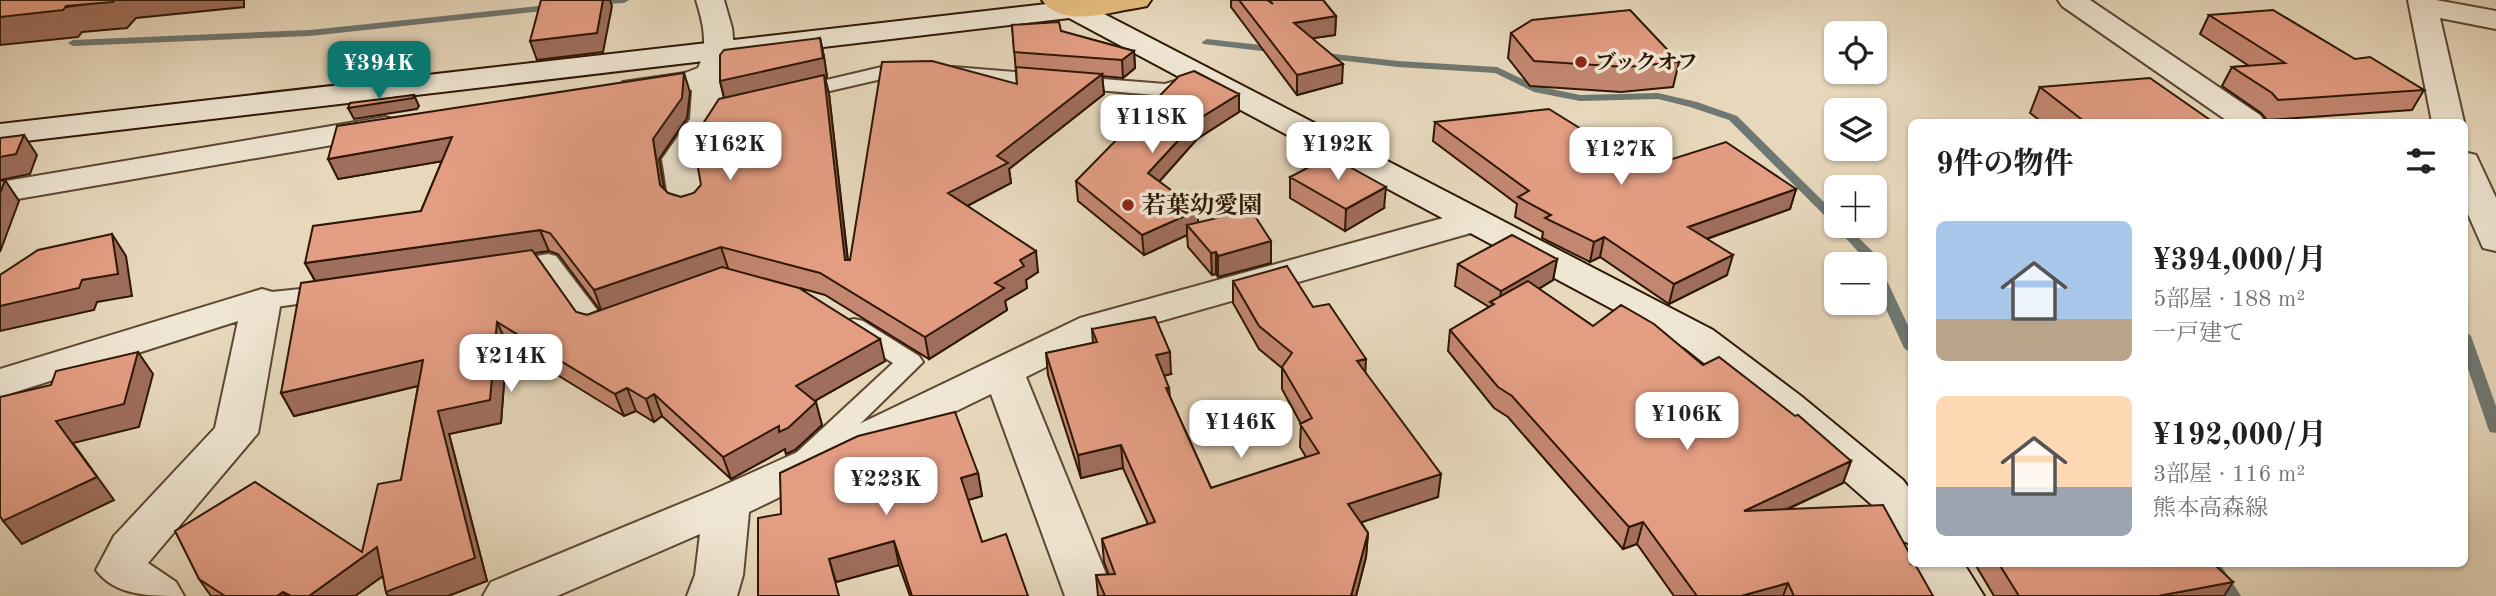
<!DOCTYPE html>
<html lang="ja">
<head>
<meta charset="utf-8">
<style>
  body { margin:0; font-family:"Old Standard TT","Noto Serif JP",serif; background:#f2f2f2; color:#202124; height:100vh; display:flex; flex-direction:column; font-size:26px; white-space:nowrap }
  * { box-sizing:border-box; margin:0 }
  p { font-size:23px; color:#757577 }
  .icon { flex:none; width:38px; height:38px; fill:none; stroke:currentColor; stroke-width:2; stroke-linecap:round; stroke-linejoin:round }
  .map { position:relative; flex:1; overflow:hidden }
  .side { position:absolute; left:1908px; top:119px; width:560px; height:448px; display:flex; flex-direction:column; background:#fff; border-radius:10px; box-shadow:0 2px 5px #0004 }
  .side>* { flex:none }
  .controls { position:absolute; left:1824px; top:21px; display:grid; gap:14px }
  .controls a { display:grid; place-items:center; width:63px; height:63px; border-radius:10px; background:#fff; box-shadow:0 2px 5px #0004; font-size:35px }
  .price { position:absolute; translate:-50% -60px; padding:0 16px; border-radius:14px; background:#fff; color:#222; font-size:23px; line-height:46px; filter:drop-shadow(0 2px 4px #0008) }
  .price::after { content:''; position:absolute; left:50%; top:42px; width:21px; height:16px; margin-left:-10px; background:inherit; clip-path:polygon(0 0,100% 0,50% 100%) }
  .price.current { background:#0f766e; color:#fff }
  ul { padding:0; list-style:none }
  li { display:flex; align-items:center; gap:21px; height:175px; padding:0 28px }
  li span { display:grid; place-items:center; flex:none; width:196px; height:140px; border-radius:10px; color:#555 }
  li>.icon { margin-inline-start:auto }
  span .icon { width:84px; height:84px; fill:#fffc; stroke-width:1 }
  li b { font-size:30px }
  h2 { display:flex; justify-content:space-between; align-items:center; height:84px; padding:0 28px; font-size:30px }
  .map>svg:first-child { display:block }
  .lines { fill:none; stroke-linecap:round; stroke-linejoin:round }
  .stream { fill:#6f7872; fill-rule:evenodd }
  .lane-casing { stroke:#5c4733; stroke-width:4 }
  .street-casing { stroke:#5c4733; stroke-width:4 }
  .secondary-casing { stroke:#2e1705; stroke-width:4 }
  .primary-casing { stroke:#2e1705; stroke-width:4 }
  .lane { fill:#efe6d3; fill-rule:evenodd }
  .street { fill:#efe6d3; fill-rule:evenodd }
  .secondary { fill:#efe6d3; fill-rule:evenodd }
  .primary { fill:#e4bc7e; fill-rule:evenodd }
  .wall { fill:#c38771; stroke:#2e1705; stroke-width:2; fill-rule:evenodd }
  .shaded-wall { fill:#9f6e5c; stroke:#2e1705; stroke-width:2 }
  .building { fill:#e39d83; stroke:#2e1705; stroke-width:2 }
  .poi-dot { fill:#8f2418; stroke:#efe6d3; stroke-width:2.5 }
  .labels { text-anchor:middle; stroke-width:7; stroke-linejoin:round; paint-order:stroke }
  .far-poi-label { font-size:21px; font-weight:bold; fill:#2e1705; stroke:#efe6d3; text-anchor:start }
  .poi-label { font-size:24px; font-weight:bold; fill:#2e1705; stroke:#efe6d3; text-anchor:start }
</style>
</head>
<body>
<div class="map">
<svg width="2496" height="596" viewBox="0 0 2496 596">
  <rect width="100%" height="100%" fill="#e7d8bc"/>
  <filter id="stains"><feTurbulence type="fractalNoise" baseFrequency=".00286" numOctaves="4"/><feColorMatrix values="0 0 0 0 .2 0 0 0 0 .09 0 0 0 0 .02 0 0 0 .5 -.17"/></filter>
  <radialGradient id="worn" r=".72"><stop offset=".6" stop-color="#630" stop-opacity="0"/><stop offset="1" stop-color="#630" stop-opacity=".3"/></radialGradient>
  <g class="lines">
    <path class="stream" d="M594 0H629L624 3 590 5 589 3Z
      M557 4 562 7 561 9 310 36 73 46 68 43 73 40 310 30Z
      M1207 39 1279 47 1284 50 1279 53 1203 44 1202 42Z
      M1316 52 1398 61 1497 67 1537 86 1580 95 1658 93 1697 102 1737 116 1836 214V226H1847L1874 253 1911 332V353L1904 348 1874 283V264H1865L1861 255 1834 225 1729 120 1690 107 1658 99 1580 101 1534 92 1495 73 1398 67 1312 57 1311 55Z
      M2464 331 2471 336 2496 406V433L2490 432 2488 428 2464 357Z
      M2203 564H2220L2241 596H2222Z"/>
    <defs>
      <path id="lane" d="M914 64 924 70 921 74 886 78 795 99 788 97 785 93 788 89 886 66Z
        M953 67 1165 84 1195 75 1205 81 1202 85 1166 96 946 77 943 73 946 69Z
        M548 254 556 256 601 315 612 312 621 314 625 320C617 331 599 335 587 332L542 269 508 274 500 272 496 267 500 262Z
        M330 286 339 288 342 293 339 298 262 309 253 306 250 301 253 296 262 293Z
        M854 319 863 321 919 356 923 362 816 467 806 470 796 467 792 460 796 453 893 363 845 333 841 327 845 321Z"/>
      <path id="street" d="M696 0H724L732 28 734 48 730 66 724 74 722 119 696 159 705 204 699 211 687 215 675 211 669 204 662 159 690 119 692 90 634 98 623 96 619 89 623 82 685 73 698 68C709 46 703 22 696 0Z
        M2058 0H2090L2260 115 2265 122H2229L2062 6Z
        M2408 0H2436L2496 11V29L2440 18 2464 122H2432Z
        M385 117 396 120 401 127 396 134 0 202V182Z
        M2464 152 2476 155 2496 198V251L2483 248 2464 205Z
        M1472 210 1485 213 1490 221 1485 229 1108 336 1026 377 1115 596H1065L991 394 749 512 743 575 737 596H687L695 575 700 534 557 596H483L491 582 711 491 849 429 1080 318Z
        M262 289 276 293 281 301 258 433 148 563 176 582 184 596C149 596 115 596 96 570L114 536 215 428 238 321 0 397V369Z"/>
      <path id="secondary" d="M1073 1 1083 3 1713 330 1801 396 1903 480 1911 491V544L1894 538 1871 504 1771 416 1685 348 1069 18 0 144V124Z
        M1915 564H1964L1984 596H1933Z"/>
      <path id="primary" d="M1042 0H1151L1147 6 1137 8C1108 12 1062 29 1042 0Z"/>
    </defs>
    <use href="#lane" class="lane-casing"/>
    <use href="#street" class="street-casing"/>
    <use href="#secondary" class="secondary-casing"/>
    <use href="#primary" class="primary-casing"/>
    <use href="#lane" class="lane"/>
    <use href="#street" class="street"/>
    <use href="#secondary" class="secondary"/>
    <use href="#primary" class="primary"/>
  </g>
  <path class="wall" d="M1231 0H1323L1336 16 1335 35 1313 38 1342 83 1297 95 1231 7Z
    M2209 15 2355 59 2424 90 2412 110 2267 120 2261 113 2222 86 2232 67 2249 66 2200 34Z
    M1012 25 1061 31 1134 51 1135 68 1123 78 1102 76 1104 94 1009 169 1011 183 967 206 1038 272 1026 280 1027 288 1005 301 1007 310 929 359 825 295 800 288 885 361 815 401 822 425 795 450 786 454 785 449 731 479 662 416 654 422 636 411 624 416 507 344 501 423 449 434 487 581 448 596H388L386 592 383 576 355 596H211L199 579 362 552 401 480 418 386 294 416 281 393 315 281 305 263 421 211 442 161 338 179 690 92 687 118 659 159 664 189 668 193 681 197 694 193 701 185 724 98 720 81 820 38 824 57 827 77 825 78 829 94 848 260H850L1017 84ZM549 251 558 254 600 310 587 315 576 312 534 253Z
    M1511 33 1679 62 1673 87 1621 92 1530 86 1508 58Z
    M2040 87 2213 122H2042L2030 113Z
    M1239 112 1197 139 1159 182 1198 223 1271 241V263L1218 277 1216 274 1212 275 1188 247 1187 235 1144 255 1078 201 1076 181Z
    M1435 122 1644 168 1796 189 1790 209 1707 239 1727 275 1669 304 1600 257 1590 262 1542 238 1543 232 1515 217 1517 204 1433 141Z
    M1290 177 1384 208 1345 231 1290 198Z
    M1557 259 1553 280 1539 289 1593 326 1703 365 1851 461 1843 483 1788 509 1933 596H1674L1637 544 1623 549 1508 417 1494 408 1448 351 1450 330 1489 307 1455 286 1458 264Z
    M1233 281 1313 307 1365 372 1438 497 1361 522 1368 533 1366 557 1356 596H1098L1096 575H1109L1104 562 1102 539 1148 524 1123 468 1081 478 1048 375 1046 353 1093 343 1092 329 1171 374 1164 376 1169 388 1170 397 1211 488 1306 457 1300 447 1301 424 1282 389V368L1259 349 1233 303Z
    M978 473 982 496 968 500 982 542 1028 596H910L899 565 836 582 758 596Z
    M1975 564H2214L2224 596H1994Z"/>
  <path class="shaded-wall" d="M114 0H244V7L136 18 127 28 82 32 78 37 0 45V17Z
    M603 0H610L612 6 603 52 537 60 530 41Z
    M1336 16 1335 35 1294 41V23Z
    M820 38 824 57 827 77 825 78 829 94 850 281 725 101 720 81Z
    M1134 51 1135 68 1123 78 1122 60Z
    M1343 64 1342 83 1297 95V75Z
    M684 73 690 92 687 118 659 159 667 206 660 185 653 139Z
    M1102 74 1104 94 1009 169 1011 183 952 214 948 193Z
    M1239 94V112L1197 139 1149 193 1148 173 1197 120Z
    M414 95 419 106 417 109 354 119 348 108Z
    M24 135 37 155 30 174 0 180V157Z
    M452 137 461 158 338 179 328 159Z
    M5 180 19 201 0 252V193Z
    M1386 187 1384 208 1345 231 1346 209Z
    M1796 189 1790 209 1683 247 1688 227Z
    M1198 210V230L1187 225V235L1144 255 1142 235Z
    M540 230 549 251 317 284 305 263Z
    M112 234 126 256 132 296 97 302 94 310 0 331V306L82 280Z
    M1604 237 1600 257 1590 262 1594 242Z
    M1271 241V263L1218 277V256Z
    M721 247 728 268 602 312 594 290Z
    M1036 251 1038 272 1026 280 1027 288 1005 301 1007 310 929 359 925 337 995 283 1020 260Z
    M1216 252V274L1212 275 1211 253Z
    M1733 255 1727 275 1669 304 1674 284Z
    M1557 259 1553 280 1498 313 1501 291Z
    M497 322 507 344 501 423 449 434 487 581 448 596H388L386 592 438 411Z
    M880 339 885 361 802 408 796 386Z
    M138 352 153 374 139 427 73 443 114 500 22 544 3 521 56 421Z
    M1170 352 1171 374 1157 377 1156 355Z
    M1366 359 1365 381 1357 361Z
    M423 360 434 382 294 416 281 393Z
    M627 388 636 411 624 416 615 394Z
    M654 394 662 416 654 422 646 399Z
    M816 402 822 425 795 450 786 454 785 449 731 479 723 457Z
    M1121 445 1123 468 1081 478 1078 455Z
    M1851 461 1843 483 1737 532 1744 511Z
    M978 473 982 496 965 501 961 478Z
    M1441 474 1438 497 1347 527 1348 504Z
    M1643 522 1637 544 1623 549 1629 527Z
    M1368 533 1366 557 1356 596H1351Z
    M894 541 899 565 836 582 829 559Z
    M377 547 391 570 355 596H309Z
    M2233 582 2224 596H2158Z
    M1788 583 1783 596H1741Z
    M283 592 286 596H277Z"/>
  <path class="building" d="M0 0H114L113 2 66 6 63 10 0 17Z
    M541 0H603L597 33 530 41Z
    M1239 0H1267L1273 4 1269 0H1323L1336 16 1294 23 1343 64 1297 75Z
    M1630 10 1679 62 1626 67 1534 61 1511 33 1532 20Z
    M2273 10 2355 59 2370 57 2424 90 2278 100 2272 93 2232 67 2285 63 2209 15Z
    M1059 22 1061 31 1134 51 1122 60 1014 52 1012 25Z
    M820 38 823 58 720 81V55L724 50Z
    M932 61 1017 84 1016 67 1102 74 997 156 1008 163 948 193 1036 251 1020 260 1024 266 995 283 1004 288 925 337 820 273 721 247 594 290 550 233 540 230 305 263 313 226 421 211 452 137 328 159 337 126 684 73 682 98 653 139 660 185 668 193 681 197 694 193 701 185 693 139 719 99 824 75 845 260H850L882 62Z
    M1194 71 1239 94 1197 120 1148 173 1198 210 1142 235 1076 181 1179 76Z
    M2150 78 2213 122H2085L2040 87Z
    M414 95 413 98 348 108 350 103Z
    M1549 109 1644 168 1726 142 1796 189 1688 227 1733 255 1674 284 1604 237 1594 242 1545 218 1551 215 1518 197 1529 191 1435 122Z
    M24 135 16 154 0 157V138Z
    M1330 156 1386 187 1346 209 1290 177Z
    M5 180 0 193V181Z
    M1251 210 1271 241 1218 256 1216 252 1211 253 1187 225Z
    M112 234 118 274 82 280 79 288 0 306V275L38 250Z
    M1512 235 1557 259 1501 291 1458 264Z
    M532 250 576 312 587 315 722 267 799 288 880 339 796 386 816 402 788 428 779 432V426L723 457 654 394 646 399 627 388 615 394 497 322 490 400 438 411 475 558 386 592 377 547 309 596H291L283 592 277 596H225L199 579 175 531 255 482 362 552 378 484 401 480 423 360 281 393 301 283Z
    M1287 266 1313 307 1329 304 1366 359 1357 361 1441 474 1348 504 1368 533 1351 596H1105L1096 575 1115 574 1102 539 1155 522 1121 445 1078 455 1046 353 1097 342 1092 329 1155 317 1170 352 1156 355 1169 388H1166L1211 488 1319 453 1300 424 1312 418 1282 367 1292 353 1259 326 1233 281Z
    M1528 281 1593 326 1621 305 1654 324 1703 365 1719 357 1795 416 1798 415 1851 461 1744 511 1883 505 1911 556V564H1915L1933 596H1794L1788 583 1741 596H1697L1643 522 1629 527 1512 396 1498 387 1450 330 1494 304 1490 302Z
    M138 352 124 404 56 421 97 477 3 521 0 516V397L51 385 56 371Z
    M955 412 978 473 961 478 982 542 1006 534 1028 596H912L894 541 829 559 839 596H758V518L781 514 780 473 858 436Z
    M1999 564H2214L2233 582 2158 596H2019Z"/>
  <g class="poi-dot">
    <circle cx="1581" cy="62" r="7"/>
    <circle cx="1128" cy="205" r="7"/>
  </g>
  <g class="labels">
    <g class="far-poi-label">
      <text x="1595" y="69">ブックオフ</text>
    </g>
    <g class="poi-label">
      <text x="1142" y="213">若葉幼愛園</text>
    </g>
  </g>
  <rect width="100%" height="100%" filter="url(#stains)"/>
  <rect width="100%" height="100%" fill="url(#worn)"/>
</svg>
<div class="controls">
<a><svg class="icon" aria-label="locate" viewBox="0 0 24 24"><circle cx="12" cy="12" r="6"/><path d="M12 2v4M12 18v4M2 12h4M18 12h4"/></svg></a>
<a><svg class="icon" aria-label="layers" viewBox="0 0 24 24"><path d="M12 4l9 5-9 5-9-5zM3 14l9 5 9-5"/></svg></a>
<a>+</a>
<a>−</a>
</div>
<b class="price current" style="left:379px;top:101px">¥394K</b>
<b class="price" style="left:1152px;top:155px">¥118K</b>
<b class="price" style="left:730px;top:182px">¥162K</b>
<b class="price" style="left:1338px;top:182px">¥192K</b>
<b class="price" style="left:1621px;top:187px">¥127K</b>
<b class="price" style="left:511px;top:394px">¥214K</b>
<b class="price" style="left:1687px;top:452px">¥106K</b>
<b class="price" style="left:1241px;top:460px">¥146K</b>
<b class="price" style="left:886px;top:517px">¥223K</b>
<section class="side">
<h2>9件の物件<svg class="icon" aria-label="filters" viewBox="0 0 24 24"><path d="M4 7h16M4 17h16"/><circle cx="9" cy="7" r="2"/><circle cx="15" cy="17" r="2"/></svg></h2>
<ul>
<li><span style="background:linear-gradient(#a9c7e8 70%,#b9a48a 0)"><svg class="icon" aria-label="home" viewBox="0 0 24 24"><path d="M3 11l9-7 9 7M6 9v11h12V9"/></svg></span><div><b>¥394,000/月</b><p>5部屋 · 188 m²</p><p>一戸建て</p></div></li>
<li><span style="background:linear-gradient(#ffd9b3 65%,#9aa5b1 0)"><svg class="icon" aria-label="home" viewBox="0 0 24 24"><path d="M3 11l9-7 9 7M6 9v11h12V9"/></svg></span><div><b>¥192,000/月</b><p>3部屋 · 116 m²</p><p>熊本高森線</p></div></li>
</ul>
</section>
</div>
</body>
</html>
